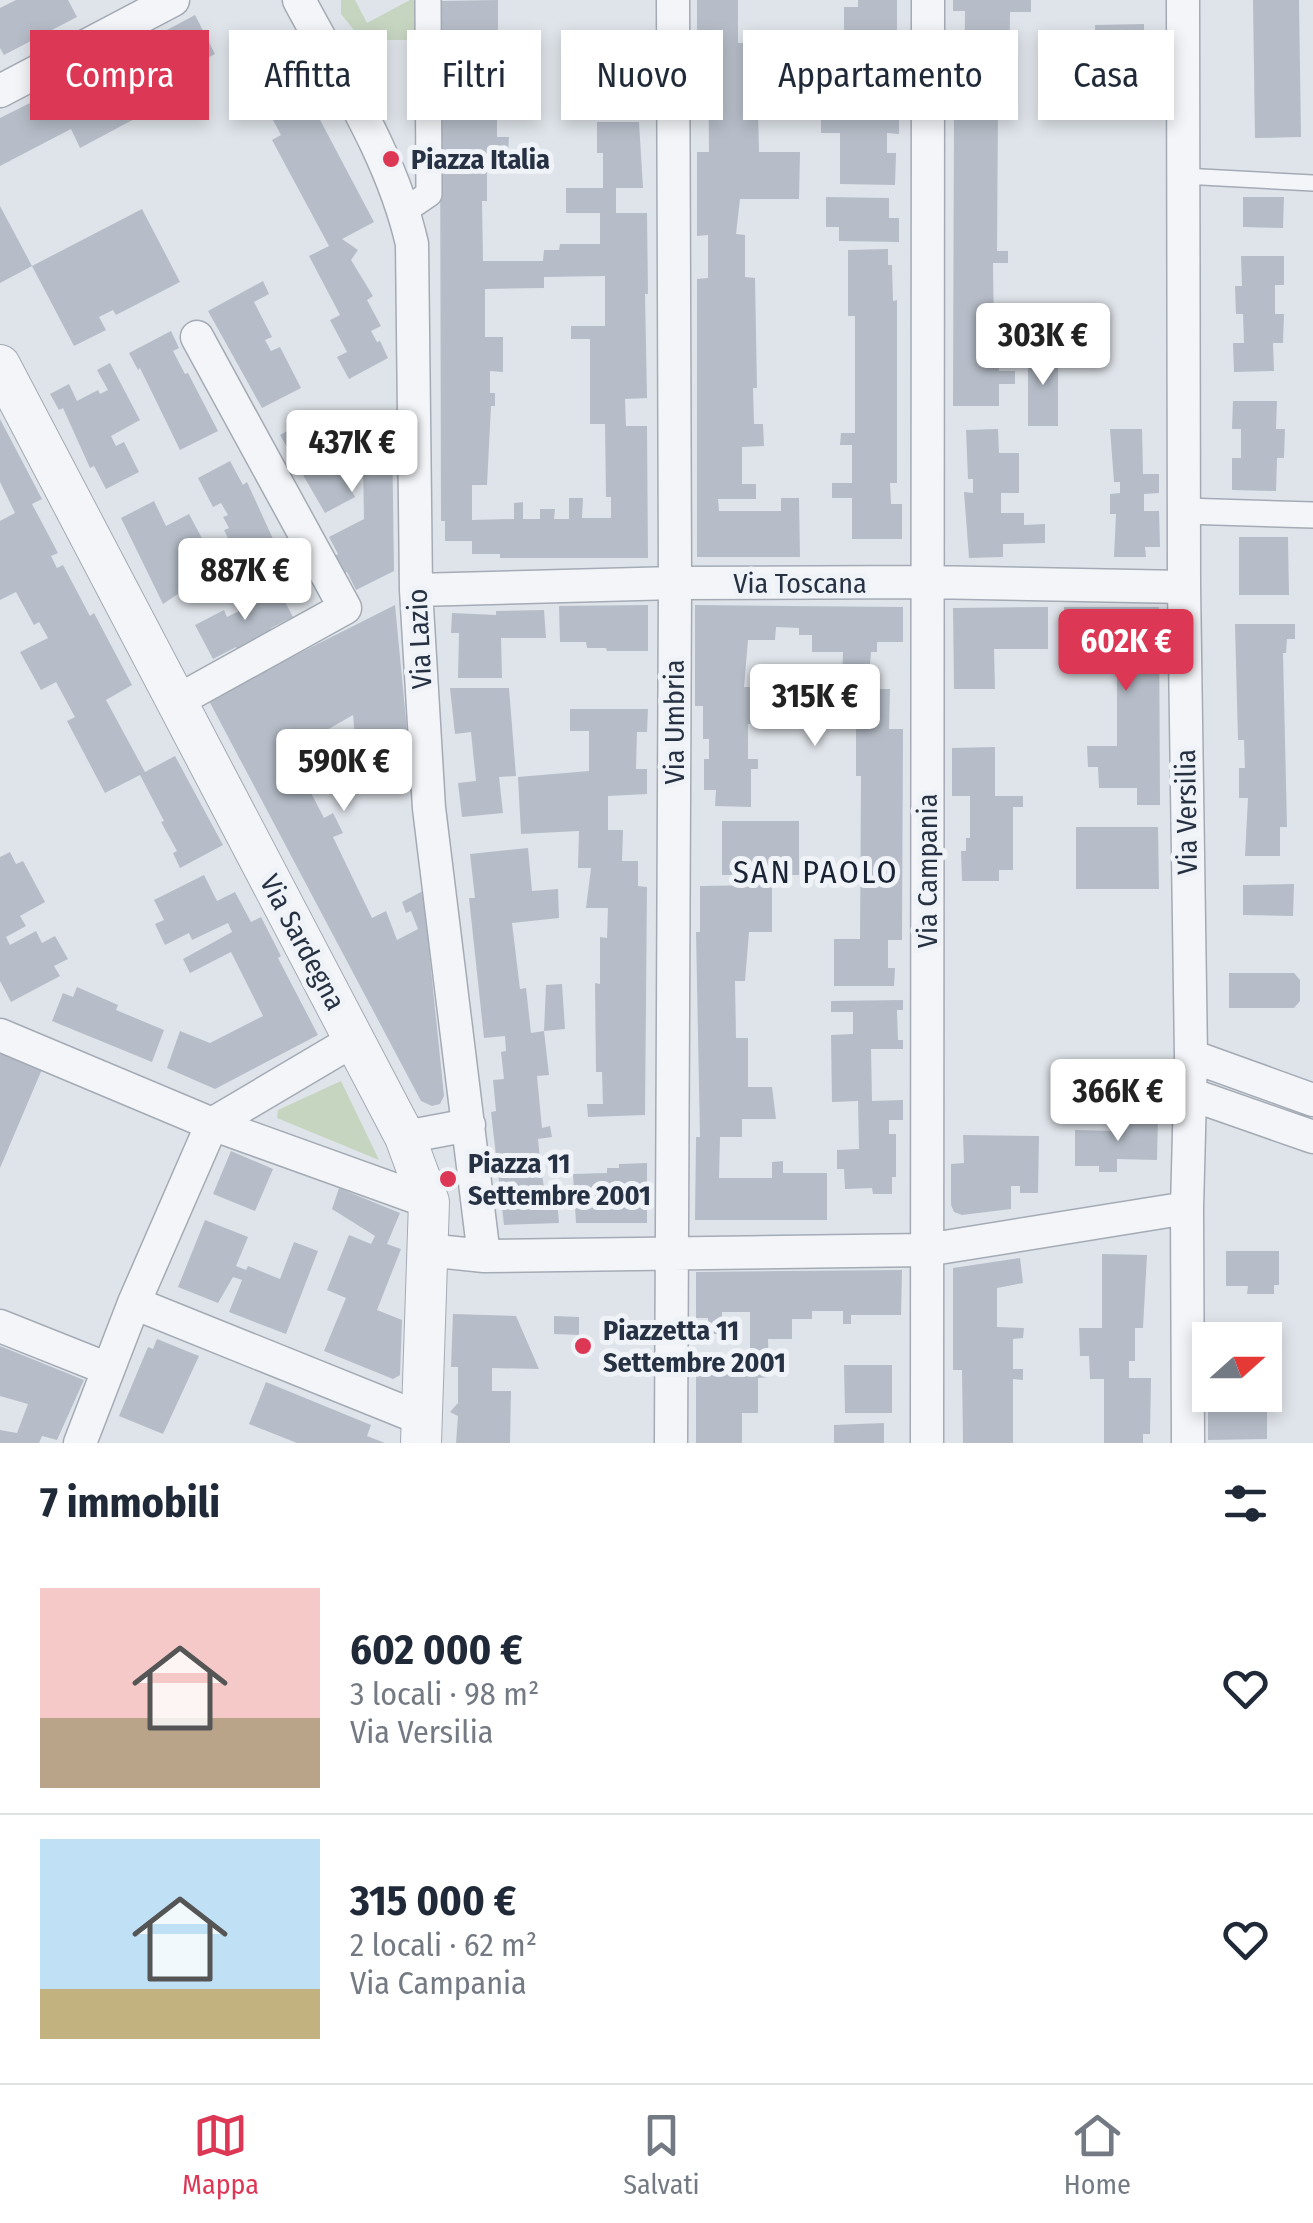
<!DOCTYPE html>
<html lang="it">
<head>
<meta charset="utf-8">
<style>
  body { margin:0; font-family:"Fira Sans Condensed",sans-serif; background:#f6f6f7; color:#1f2937; height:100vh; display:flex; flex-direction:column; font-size:38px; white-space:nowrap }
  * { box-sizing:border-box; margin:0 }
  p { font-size:32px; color:#747a83 }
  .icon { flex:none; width:55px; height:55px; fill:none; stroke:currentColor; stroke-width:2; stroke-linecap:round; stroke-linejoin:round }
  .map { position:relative; height:1443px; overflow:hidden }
  .side { display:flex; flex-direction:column; background:#fff; flex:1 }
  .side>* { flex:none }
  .hud { position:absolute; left:30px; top:30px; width:1255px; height:90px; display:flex; gap:20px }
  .needle { width:65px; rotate:69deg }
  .buttons { position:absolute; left:1192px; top:1322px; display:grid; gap:20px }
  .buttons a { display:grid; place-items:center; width:90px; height:90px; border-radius:0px; background:#fff; box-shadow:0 5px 15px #0003; font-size:50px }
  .price { position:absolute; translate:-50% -85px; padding:0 22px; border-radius:10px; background:#fff; color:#222; font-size:32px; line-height:65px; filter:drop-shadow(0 2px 5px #0008) }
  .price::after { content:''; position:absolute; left:50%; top:60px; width:30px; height:22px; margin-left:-15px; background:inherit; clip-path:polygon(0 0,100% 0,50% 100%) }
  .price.active { background:#dd3756; color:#fff }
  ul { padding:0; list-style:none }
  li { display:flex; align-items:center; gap:30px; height:250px; padding:0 40px }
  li+li { border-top:2px solid #e0e1e3 }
  li span { display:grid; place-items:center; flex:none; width:280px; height:200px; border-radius:0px; color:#555 }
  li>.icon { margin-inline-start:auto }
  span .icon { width:120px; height:120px; fill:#fffc; stroke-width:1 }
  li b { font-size:42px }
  h2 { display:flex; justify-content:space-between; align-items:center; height:120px; padding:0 40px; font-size:42px }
  .pill { padding:0 35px; border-radius:0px; background:#fff; box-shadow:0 5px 15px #0003; font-size:35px; line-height:90px }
  .pill.active { background:#dd3756; color:#fff }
  .tab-bar { display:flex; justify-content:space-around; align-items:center; height:140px; border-top:2px solid #e0e1e3; background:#fff; font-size:28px; color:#747a83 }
  .tab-bar a { display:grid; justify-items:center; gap:5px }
  .tab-bar .active { color:#dd3756 }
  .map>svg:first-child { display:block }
  .green { fill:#c6d5c0 }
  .building { fill:#b6bdc8; fill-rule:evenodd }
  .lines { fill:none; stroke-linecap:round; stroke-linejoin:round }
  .service-casing { stroke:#a4abb5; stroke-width:18 }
  .pedestrian-casing { stroke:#a4abb5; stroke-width:28 }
  .minor-casing { stroke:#a4abb5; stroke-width:35 }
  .tertiary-casing { stroke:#a4abb5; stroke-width:42 }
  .service { stroke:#f3f5f8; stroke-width:15 }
  .pedestrian { stroke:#f3f5f8; stroke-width:25 }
  .minor { stroke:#f3f5f8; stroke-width:32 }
  .tertiary { stroke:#f3f5f8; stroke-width:40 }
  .poi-dot { fill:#dd3756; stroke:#eff3f7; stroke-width:4 }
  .labels { text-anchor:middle; stroke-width:10; stroke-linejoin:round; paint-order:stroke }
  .poi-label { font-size:28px; font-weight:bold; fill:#263243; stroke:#eff3f7; text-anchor:start }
  .street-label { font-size:28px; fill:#263243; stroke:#eff3f7 }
  .quarter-label { font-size:32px; letter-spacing:2.5px; fill:#192334; stroke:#eff3f7 }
</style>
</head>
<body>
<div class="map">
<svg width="1313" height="1443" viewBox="0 0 1313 1443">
  <rect width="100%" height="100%" fill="#dfe4ea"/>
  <path class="green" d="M341 0H355L367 23 410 0H417L415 40H362L341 14Z
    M341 1081 379 1160 277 1118 278 1110Z"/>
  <path class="building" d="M16 0H68L77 17 4 55 0 48V8Z
    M498 0V42H505V101L497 102V137H509L508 152 487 151V201H482L483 261H543L544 250H559L560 244H600V213H566V188H603V153H597V122H639L643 188H616V213H647L648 294H645L647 398 625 399 626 426H647L648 558H500V554H472V541H445V521H441L440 102H464V85H448L449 43H441L440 1ZM605 276V326H571V339H590V424H605L606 497H611V518H582L583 498H569V519H554L555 509H540V519H523V502L514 503V519L472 520V485H487L491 406H495V393H490V371L503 372V337H485V289L544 288V277Z
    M697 0H738V43H753V110H758L759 152H800L799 199H740L736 234 745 235V277L755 278 757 388H753L754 424H763L764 446 742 447V484H756V499H718L719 511H781V498H799L800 557H697V279L708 278V235L697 236V152H709L708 43 697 44Z
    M858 0H897V44H890L889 58H897V93H872V87H834L835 60H823V35H844V7H858Z
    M953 0H1031V12H1010L1009 107H998L997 251H1008V263H993L994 335H998L999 371H1015V384H999V406H953L954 106H964L965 11H953Z
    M1253 0H1299L1301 137 1255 138Z
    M195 15 215 54 143 92 153 109 80 148 71 129 0 166V118L52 92 62 110 133 73 122 54Z
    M1144 24 1145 110 1095 109V25Z
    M280 44 374 222 342 239 358 250 351 260 373 296 367 300 381 326 371 331 377 342 380 341 388 358 349 379 337 357 347 352 330 320 340 315 309 256 329 246 272 140 281 135 243 64Z
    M841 98 899 99V134L887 133V153H896L895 185 840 184V133H821V109H841Z
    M826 197 889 198V218H899V242L839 241V227H826Z
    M1243 197H1284L1283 228 1243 227Z
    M0 206 32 266 0 283Z
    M142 209 180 282 116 315 113 310 99 317 106 330 74 346 32 266Z
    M888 249V265H892L893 301 897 300V483H890L891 504H902V539H852V498H832V483H852V445H840L841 433H855V316H848V250Z
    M1241 256H1284V285H1275V314H1284L1283 343H1273L1274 371 1234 372 1233 343H1244L1243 314H1236L1235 286H1242Z
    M263 281 269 294 254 302 272 337 265 340 271 351 280 347 301 388 262 408 208 311Z
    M171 331 179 348 173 351 185 374 188 373 218 431 180 450 140 368 138 370 129 353Z
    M1028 350H1058V426H1028Z
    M110 363 140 420 111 436 116 446 124 442 139 472 106 489 94 466 90 468 63 408 59 410 50 394 69 384 77 401 98 390 100 394 108 390 97 370Z
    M1233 401H1277L1276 429H1285L1284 458H1277L1276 491 1232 490V458H1241V429H1232Z
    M311 418 327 447 370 424 376 437 392 428 394 571 356 590 347 572 342 575 333 557 338 554 329 537 364 519 363 463 340 469 355 497 325 513 280 435Z
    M0 419 42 499 32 504 58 553 51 556 57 568 63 565 90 616 94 613 132 685 106 700 145 772 175 756 223 845 180 868 173 853 177 851 161 822 164 821 140 775 105 793 67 721 75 717 56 682 41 690 20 652 48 638 39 622 34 625 16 592 0 600V521L15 513 0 482Z
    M998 429 999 453H1019V493H1001V513H1024V525L1045 524V543L1003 544V557L969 558 964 492 973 493V479H968L966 430Z
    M1110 429H1142L1143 474H1159V493L1144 494V511H1159L1160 547H1145L1146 557H1114L1116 514H1110V494L1120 493V482H1114Z
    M230 461 243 485 247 482 274 541 239 560 224 530 229 528 223 517 228 515 221 503 213 507 198 478Z
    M154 501 166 526 189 514 204 542 182 553 196 582 163 604 121 518Z
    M1239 537H1288L1289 595H1239Z
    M275 583 293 617 271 628 273 633 238 651 236 647 213 659 195 625 224 610 227 617 251 605 247 597Z
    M395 605 412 782 390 792 377 759 358 768 353 715 297 747 317 787 310 791 324 818 333 813 343 833 333 837 372 918 386 911 397 940 418 929 411 911 406 913 402 902 423 891 444 1096 440 1104 432 1106 421 1101 208 699Z
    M648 605V651H607L606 648H587L586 642H560L559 606Z
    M695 605 903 607V642H877V652H871L870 664 855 665V689H890L889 729H903L902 940H888V968H895L894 986H834V939H860L861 776H856V729L849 728V689H842L843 652H812V635H799V628L776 627 775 640H748L744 687H770V724H748V759H758V769H751V807L715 806 716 790H704V759H709V739H703V706H695Z
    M1048 607V649H994L995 689H954L953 608Z
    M1064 607H1159L1160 805H1137V788H1099L1098 767H1088L1087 746H1117V648L1064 649Z
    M544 610 546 638H501L502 678H458L459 633H451L452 613 496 615V611Z
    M1235 624H1295V639H1287L1286 653H1283L1287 827H1280V856H1245L1248 798H1239V768H1245L1244 740H1238Z
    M450 688H509L516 776 499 777 503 813 462 817 458 783 476 781 471 732 455 734Z
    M570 709H648L647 732H637L636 769H647V794L608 796V830H623L622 861H638V886L647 887 645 1115 588 1117 587 1104H603L602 1072H596L595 983 600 984V937L607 938 608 908H586L591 868H578L579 831 521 834 518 777 589 771V731H570Z
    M995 747V796H1023V807H1013V870H999V881H962L961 851H966V838H970V796H952V748Z
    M722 821H799V875H722Z
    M1076 827H1158L1159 889H1076Z
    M528 848 532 891 558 889 559 918 512 923 520 989 526 988 531 1033 544 1031 546 985 562 984 565 1029 544 1031 549 1075 537 1076 542 1128 550 1126 552 1137 538 1139 541 1169 546 1199 557 1198 559 1223 504 1225 491 1112 496 1111 493 1080 504 1079 501 1052 506 1051 505 1036 484 1038 469 898H475L470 854Z
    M10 852 16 864 23 861 45 902 20 916 26 926 6 937 10 945 36 931 42 943 55 936 68 959 54 966 60 976 11 1002 0 981V857Z
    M204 875 217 901 235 892 251 922 261 917 281 956 278 958 318 1035 215 1089 167 1068 180 1031 210 1043 263 1016 231 952 190 973 183 959 232 932 228 923 192 940 189 933 165 945 155 924 164 920 154 900Z
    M1294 884 1293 916 1243 915V885Z
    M772 885V932H749L745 981H735L736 1038H748V1087H772L776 1119H742V1137H720L719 1178H772V1162L783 1161V1173H827V1220H695L696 1137H700L696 932H700V886Z
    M1229 973H1294L1300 980V1001L1294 1008H1229Z
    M77 987 118 1005 116 1010 164 1030 152 1062 52 1021 63 993 73 997Z
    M903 1000V1010H897L898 1040H903V1049H871L872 1101 903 1100V1120H889V1134H896V1177H892V1194H873L872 1188 845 1189 844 1169H837V1150L859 1149 858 1101 832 1102 831 1035 853 1034V1012H831V1001Z
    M0 1053 43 1067 0 1168Z
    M1117 1116 1158 1117 1157 1160 1117 1159V1172H1099V1166H1075V1130L1117 1131Z
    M963 1135 1039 1136 1038 1193H1020V1186H1011V1209L962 1215 954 1212 951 1205V1164L964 1163Z
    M231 1151 273 1169 255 1211 213 1194Z
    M647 1163V1223H576L573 1174 607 1173V1168H619V1164Z
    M339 1188 400 1213 387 1244 401 1249 377 1310 402 1320 400 1375 393 1379 324 1351 346 1298 327 1290 349 1235 371 1244 375 1236 332 1209Z
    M205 1220 248 1237 236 1266 246 1270 248 1266 280 1279 294 1242 318 1251 286 1334 229 1312 242 1280 233 1277 218 1303 178 1287Z
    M1226 1251H1279V1285H1274V1294H1247L1248 1286H1226Z
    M1102 1254 1147 1255 1143 1328H1135V1361H1129V1378H1151L1150 1434H1143V1443H1104V1379H1090L1089 1356H1080L1079 1328H1102Z
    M1020 1258 1023 1283 997 1288V1327L1024 1328 1023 1338 1013 1339V1369H1023V1380L1013 1379V1443H963L962 1370H953V1268Z
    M902 1270 901 1315H851V1324H843V1311H812V1319H792V1339H768L769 1377 758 1378V1413H742V1443H696V1363H750V1312H722V1334H708V1318H696V1272Z
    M453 1314 516 1316 539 1369 492 1368V1391H511L510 1443H456L458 1416 450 1412 458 1403V1367H451Z
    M554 1316 579 1317V1335L554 1334Z
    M157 1339 199 1356 163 1434 119 1416 148 1347 153 1349Z
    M0 1346 84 1380 57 1440 42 1436 39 1443H0V1430L17 1433 28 1404 0 1396Z
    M844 1365H892V1413H845Z
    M266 1382 371 1425 367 1436 385 1443H297L249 1424Z
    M1208 1395 1267 1398V1439L1208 1440Z
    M884 1423V1443H834V1425Z"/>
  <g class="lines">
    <defs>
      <path id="service" d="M1183 176 1313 183"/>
      <path id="pedestrian" d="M404 211 429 194 428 0
        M1184 511 1313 515"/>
      <path id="minor" d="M299 0C341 79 392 156 412 244L416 590 429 808 484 1256
        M1183 0 1184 587 1191 1056 1187 1208 1188 1443
        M0 91 173 0
        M416 590 675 583 927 582 1184 587
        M177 701 345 608 197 337
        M0 1035 212 1124 429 1202
        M1191 1056 1313 1100
        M1190 1094 1313 1137
        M212 1124 354 1040
        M405 1137 469 1125
        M427 1250 484 1256 926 1250 1187 1208
        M134 1303 422 1419
        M0 1326 108 1369
        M80 1443 134 1303 212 1124
        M671 1443 675 583 673 0
        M927 1443 928 0"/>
      <path id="tertiary" d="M0 365 405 1137 429 1202 421 1443"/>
    </defs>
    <use href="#service" class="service-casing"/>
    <use href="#pedestrian" class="pedestrian-casing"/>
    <use href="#minor" class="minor-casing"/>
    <use href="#tertiary" class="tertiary-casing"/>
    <use href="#service" class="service"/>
    <use href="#pedestrian" class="pedestrian"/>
    <use href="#minor" class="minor"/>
    <use href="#tertiary" class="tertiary"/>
  </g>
  <g class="poi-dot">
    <circle cx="391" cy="159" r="10"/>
    <circle cx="448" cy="1179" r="10"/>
    <circle cx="583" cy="1346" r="10"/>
  </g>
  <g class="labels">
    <g class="poi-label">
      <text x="411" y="169">Piazza Italia</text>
      <text x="468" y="1173">Piazza 11<tspan x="468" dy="32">Settembre 2001</tspan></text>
      <text x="603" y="1340">Piazzetta 11<tspan x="603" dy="32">Settembre 2001</tspan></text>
    </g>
    <g class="street-label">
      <text x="800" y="593">Via Toscana</text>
      <text transform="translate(419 639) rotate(-93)" y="10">Via Lazio</text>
      <text transform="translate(674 722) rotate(-90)" y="10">Via Umbria</text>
      <text transform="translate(1186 812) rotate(-91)" y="10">Via Versilia</text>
      <text transform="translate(927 871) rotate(-90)" y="10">Via Campania</text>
      <text transform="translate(303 942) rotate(62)" y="10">Via Sardegna</text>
    </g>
    <g class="quarter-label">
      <text x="816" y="883">SAN PAOLO</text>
    </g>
  </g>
</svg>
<div class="buttons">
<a><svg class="needle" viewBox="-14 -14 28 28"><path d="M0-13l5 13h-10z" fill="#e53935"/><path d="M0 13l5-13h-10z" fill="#747a83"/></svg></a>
</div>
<b class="price" style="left:1043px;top:388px">303K €</b>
<b class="price" style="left:352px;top:495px">437K €</b>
<b class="price" style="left:245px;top:623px">887K €</b>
<b class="price active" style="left:1126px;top:694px">602K €</b>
<b class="price" style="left:815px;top:749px">315K €</b>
<b class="price" style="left:344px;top:814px">590K €</b>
<b class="price" style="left:1118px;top:1144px">366K €</b>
<div class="hud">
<a class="pill active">Compra</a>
<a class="pill">Affitta</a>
<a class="pill">Filtri</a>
<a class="pill">Nuovo</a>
<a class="pill">Appartamento</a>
<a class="pill">Casa</a>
</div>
</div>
<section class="side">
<h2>7 immobili<svg class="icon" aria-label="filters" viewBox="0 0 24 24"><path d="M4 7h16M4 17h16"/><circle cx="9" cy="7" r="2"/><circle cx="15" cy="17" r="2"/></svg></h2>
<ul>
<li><span style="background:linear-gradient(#f6c9c9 65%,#b9a48a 0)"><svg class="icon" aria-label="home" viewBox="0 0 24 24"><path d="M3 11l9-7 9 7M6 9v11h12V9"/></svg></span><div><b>602 000 €</b><p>3 locali · 98 m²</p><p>Via Versilia</p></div><svg class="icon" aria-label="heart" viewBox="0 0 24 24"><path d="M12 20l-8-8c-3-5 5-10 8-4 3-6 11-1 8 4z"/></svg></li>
<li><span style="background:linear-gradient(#bfe0f5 75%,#c2b280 0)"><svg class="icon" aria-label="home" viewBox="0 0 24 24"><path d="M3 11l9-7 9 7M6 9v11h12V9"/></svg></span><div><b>315 000 €</b><p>2 locali · 62 m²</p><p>Via Campania</p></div><svg class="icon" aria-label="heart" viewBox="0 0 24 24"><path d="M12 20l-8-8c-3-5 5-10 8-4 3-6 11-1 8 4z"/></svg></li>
</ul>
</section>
<nav class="tab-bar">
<a class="active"><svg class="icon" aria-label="map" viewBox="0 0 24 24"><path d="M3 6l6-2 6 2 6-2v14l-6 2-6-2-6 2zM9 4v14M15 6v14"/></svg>Mappa</a>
<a><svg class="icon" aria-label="saved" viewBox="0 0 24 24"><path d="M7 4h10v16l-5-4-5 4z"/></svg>Salvati</a>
<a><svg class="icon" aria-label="home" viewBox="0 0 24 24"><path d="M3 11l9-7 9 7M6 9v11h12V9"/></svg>Home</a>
</nav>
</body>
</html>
